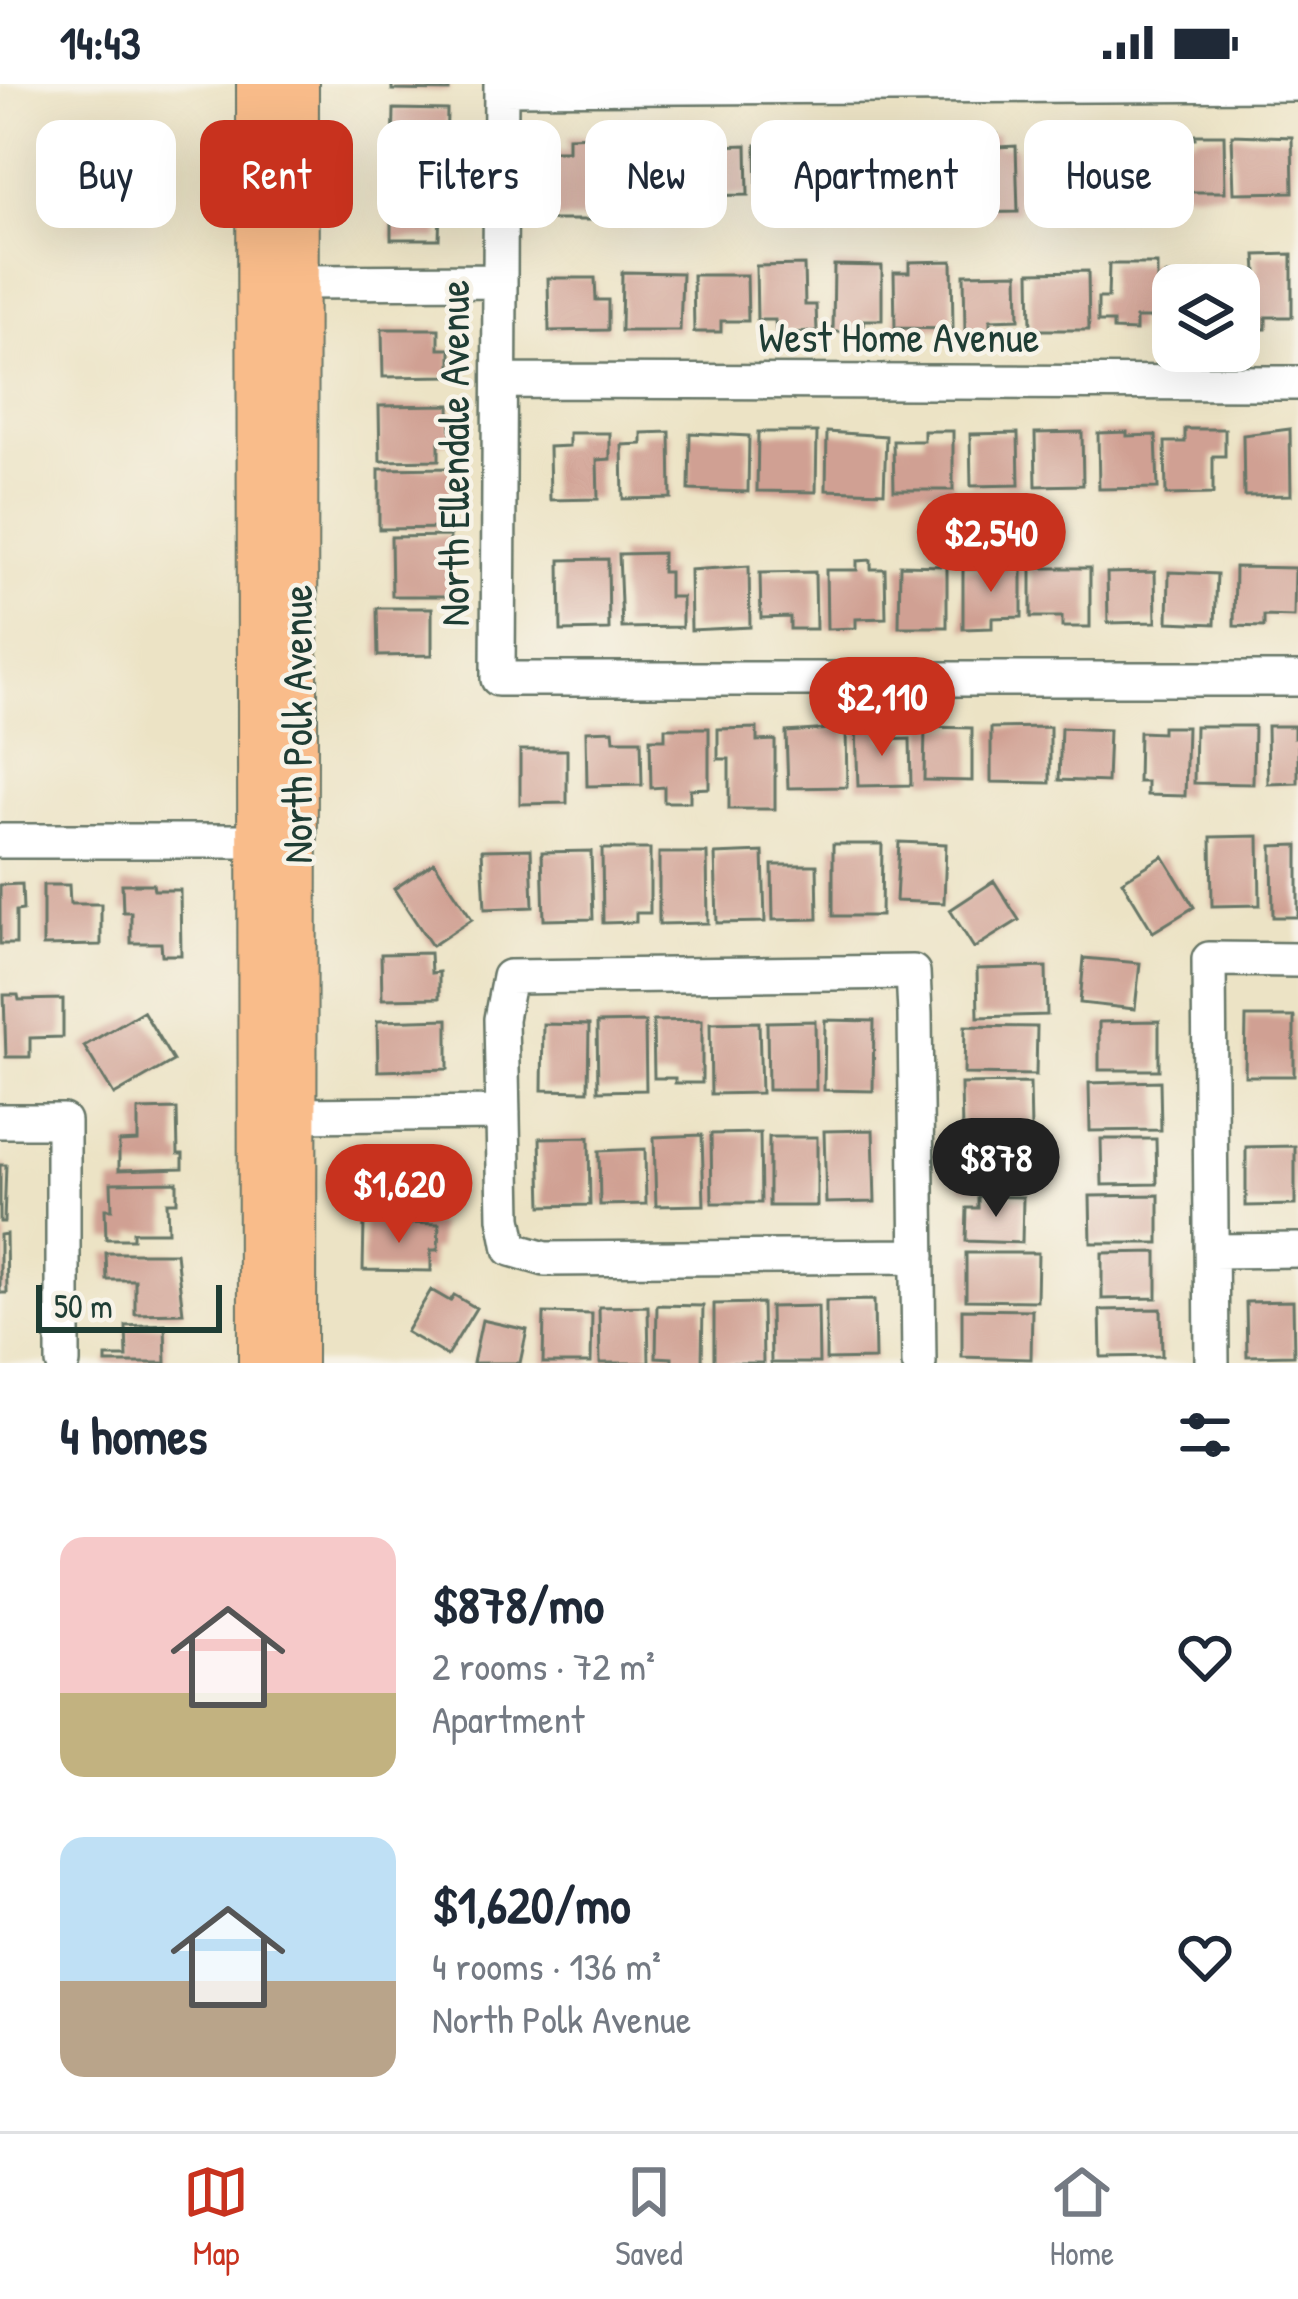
<!DOCTYPE html>
<html lang="en">
<head>
<meta charset="utf-8">
<style>
  body { margin:0; font-family:"Patrick Hand",sans-serif; background:#f2f2f3; color:#1f2937; height:100vh; display:flex; flex-direction:column; font-size:45px; white-space:nowrap }
  * { box-sizing:border-box; margin:0 }
  p { font-size:39px; color:#747a83 }
  .icon { flex:none; width:66px; height:66px; fill:none; stroke:currentColor; stroke-width:2; stroke-linecap:round; stroke-linejoin:round }
  .map { position:relative; height:1279px; overflow:hidden }
  .drawer { display:flex; flex-direction:column; background:#fff; flex:1 }
  .drawer>* { flex:none }
  .top-card { position:absolute; left:36px; top:36px; width:1227px; height:108px; display:flex; gap:24px }
  .fabs { position:absolute; left:1152px; top:180px; display:grid; gap:24px }
  .fabs a { display:grid; place-items:center; width:108px; height:108px; border-radius:24px; background:#fff; box-shadow:0 12px 48px #0002; font-size:60px }
  .scale { position:absolute; left:36px; bottom:30px; width:186px; box-sizing:border-box; padding-left:12px; border:6px solid #1f3d34; border-top:0; font-size:33px; line-height:42px; white-space:nowrap; color:#1f3d34; -webkit-text-stroke:9px #f7f3e8; paint-order:stroke }
  .price { position:absolute; translate:-50% -102px; padding:0 27px; border-radius:42px; background:#c8321e; color:#fff; font-size:39px; line-height:78px; filter:drop-shadow(0 3px 6px #0008) }
  .price::after { content:''; position:absolute; left:50%; top:72px; width:36px; height:27px; margin-left:-18px; background:inherit; clip-path:polygon(0 0,100% 0,50% 100%) }
  .price.on { background:#222; color:#fff }
  ul { padding:0; list-style:none }
  li { display:flex; align-items:center; gap:36px; height:300px; padding:0 60px }
  li span { display:grid; place-items:center; flex:none; width:336px; height:240px; border-radius:24px; color:#555 }
  li>.icon { margin-inline-start:auto }
  span .icon { width:144px; height:144px; fill:#fffc; stroke-width:1 }
  li b { font-size:51px }
  h2 { display:flex; justify-content:space-between; align-items:center; height:144px; padding:0 60px; font-size:51px }
  .pill { padding:0 42px; border-radius:24px; background:#fff; box-shadow:0 12px 48px #0002; font-size:42px; line-height:108px }
  .pill.on { background:#c8321e; color:#fff }
  .status { display:flex; justify-content:space-between; align-items:center; height:84px; padding:0 60px; background:#fff; direction:ltr }
  .status svg { height:33px; fill:currentColor }
  .menu { display:flex; justify-content:space-around; align-items:center; height:168px; border-top:3px solid #e0e1e3; background:#fff; font-size:33px; color:#747a83 }
  .menu a { display:grid; justify-items:center; gap:6px }
  .menu .on { color:#c8321e }
  .map>svg:first-child { display:block }
  .building { fill:#d0a093 }
  .lines { fill:none; stroke-linecap:round; stroke-linejoin:round }
  .minor-casing { stroke:#677767; stroke-width:38 }
  .major-casing { stroke:#677767; stroke-width:46 }
  .minor { stroke:#fff; stroke-width:33 }
  .major { stroke:#f9bc8a; stroke-width:42 }
  .labels { text-anchor:middle; stroke-width:9; stroke-linejoin:round; paint-order:stroke }
  .street-label { font-size:42px; fill:#1f3d34; stroke:#f7f3e8 }
</style>
</head>
<body>
<div class="status"><b>14:43</b><svg viewBox="0 0 49 12"><path d="M0 12V9h3v3zM5 12V6h3v6zM10 12V3h3v9zM15 12V0h3v12zM26 1h20v11H26zM47 4h2v5h-2z"/></svg></div>
<div class="map">
<svg width="1298" height="1279" viewBox="0 0 1298 1279">
  <rect width="100%" height="100%" fill="#f7f3e8"/>
  <filter id="ink" filterUnits="userSpaceOnUse"><feTurbulence type="fractalNoise" baseFrequency=".00833" numOctaves="2"/><feDisplacementMap in="SourceGraphic" scale="24" xChannelSelector="R" yChannelSelector="G"/><feConvolveMatrix kernelMatrix="1 2 1 2 8 2 1 2 1" color-interpolation-filters="sRGB"/></filter>
  <filter id="wash" filterUnits="userSpaceOnUse"><feTurbulence type="fractalNoise" baseFrequency=".004" numOctaves="4" result="noise"/><feDisplacementMap in="SourceGraphic" scale="48" xChannelSelector="R" yChannelSelector="G"/><feGaussianBlur stdDeviation="2.7" result="paint"/><feColorMatrix in="noise" values="0 0 0 0 0 0 0 0 0 0 0 0 0 0 0 0 0 1.4 0 .05"/><feComposite in="paint" operator="in"/></filter>
  <g filter="url(#wash)">
    <rect width="100%" height="100%" fill="#ece3c5"/>
    <g id="blocks">
      <path class="building" d="M392 0H449V7L392 6Z
        M394 25 447 26 446 74 393 73Z
        M997 50V63L1016 62 1018 128 967 129 965 51Z
        M1097 50H1125L1126 60H1156V109H1097Z
        M825 51 884 53 885 109 826 110Z
        M1054 51H1082L1081 117 1034 116 1035 69H1054Z
        M1195 51H1224L1225 108H1165V55H1195Z
        M1232 51 1292 53 1293 108 1234 109Z
        M595 52 597 136H550L549 67H568V53Z
        M679 52 681 111 621 113 620 53Z
        M715 52 716 62 747 61 748 111 690 112 689 53Z
        M788 52H815L816 110 757 111 756 61H788Z
        M899 55H923V61H946V105L898 104Z
        M391 96 449 97V125H440L439 155H391Z
        M1292 170V233H1266V245H1239L1238 188H1257L1256 171Z
        M952 177 953 245 895 244 894 188H909V178Z
        M1109 180H1157V234H1136V247L1113 246V238H1098V214H1108Z
        M804 181 805 221H816L817 248 776 249 775 236H757L756 182Z
        M834 181 882 182V236H864V248H833Z
        M1088 187 1089 246H1031L1030 188Z
        M622 188 682 189 680 247H621Z
        M1018 189 1019 235 990 236V246H965L964 190Z
        M693 191H747L748 237H721V248H694Z
        M1166 191H1213V201H1173V243H1166Z
        M548 194H595L596 216H608V246L549 247Z
        M382 245H439V265H451V292L383 293Z
        M450 321 451 358H439V376L380 377 379 322Z
        M1185 345H1225V372H1213V410L1166 411 1165 358H1185Z
        M1290 345 1291 411 1244 412 1243 351Z
        M924 347H953V406H894L893 357H924Z
        M670 348 671 414 623 415 622 361 642 360V349Z
        M758 348H817L816 408 757 407Z
        M827 348 886 352 884 408 826 406Z
        M1082 348 1083 401 1036 402 1035 349Z
        M1127 348V352L1156 351 1158 404 1099 405 1098 349Z
        M569 349H610V375L597 376 598 415 550 416 549 363 569 362Z
        M690 349 749 352 748 408 689 406Z
        M1018 349 1019 401 971 402 970 350Z
        M451 384V444L379 445V385Z
        M450 452 448 512H392L391 453Z
        M662 469V488H669V513H682V543L622 544 619 470Z
        M608 475 609 546 561 547 560 476Z
        M871 476V485H885L886 534 856 535V544L827 545 826 486H857V477Z
        M992 476H1007V485H1022V533L992 534V544L963 545V485H993Z
        M900 481 947 482V543H899Z
        M749 482 750 543 691 546 690 486Z
        M1235 483 1295 484 1294 533 1264 532V543L1234 542Z
        M1031 484H1090V543H1062V533H1031Z
        M815 488 816 545H790V533L761 534 760 489Z
        M1155 488 1156 538 1108 539 1107 489Z
        M1169 488 1217 490 1215 540 1168 538Z
        M377 524H432V571L378 572Z
        M1195 642H1254L1253 700 1194 699Z
        M1267 642H1294V653H1298V699L1268 700Z
        M925 643 972 644V697L924 696Z
        M1050 643V699L991 698V644Z
        M1162 643H1187L1185 712 1147 711V698H1138L1139 648 1162 649Z
        M665 644H709V704L690 705V718H664V703L651 704 650 655H665Z
        M757 644V657L775 656V725H729V675H718V645Z
        M846 644 847 703 788 704 786 648Z
        M856 644H882V656L910 655 911 701 858 702Z
        M1061 644 1109 646 1107 698 1059 696Z
        M613 646 614 656H641L642 701 587 702 586 647Z
        M520 666H567V719L520 720Z
        M1259 752 1260 821 1212 822 1211 753Z
        M899 758 946 760 944 819 896 817Z
        M833 760H882L881 832H833Z
        M1298 761V833H1273L1272 762Z
        M531 765 533 823 485 825 482 766Z
        M602 765H650V829H636V838L603 839Z
        M591 767 593 835 544 836 542 768Z
        M763 768 765 838 717 839 715 770Z
        M659 769H707L708 839 659 840Z
        M1163 772 1194 823 1153 848 1122 797Z
        M434 778 472 835 432 862 394 805Z
        M772 781H817L818 835 773 836Z
        M994 797 1019 836 974 864 950 826Z
        M22 800 23 826 16 827V860H0V801Z
        M122 800H153L154 806H180L181 871H162L161 859H131V828H123Z
        M43 801H69L70 820H101V861L43 862Z
        M430 869 431 889 439 888V914L382 915 381 870Z
        M1084 874 1140 879 1135 925 1080 919Z
        M1046 883 1047 931 978 933 977 885Z
        M4 911H18L19 916 63 915V953L30 954V973H6Z
        M143 927 173 977 114 1011 84 962Z
        M1246 933H1294V992H1245Z
        M448 935V985L378 987 377 937Z
        M702 936V999H675V994H654L653 937Z
        M825 936 874 937 873 1007 824 1006Z
        M815 937 816 1006H768L767 938Z
        M1159 937V986H1099V938Z
        M645 938 646 1006 598 1007 597 939Z
        M759 938 761 1009 711 1010 710 939Z
        M543 940 589 941 588 1007 542 1006Z
        M965 942 1037 943 1036 991 964 990Z
        M1160 997 1161 1046 1090 1047 1089 999Z
        M1030 999 1031 1047 962 1048 961 1000Z
        M177 1025 178 1070H183V1084L119 1086V1058L138 1057V1026Z
        M873 1046 875 1118 826 1119 824 1047Z
        M760 1049 761 1119H712L711 1050Z
        M702 1051 704 1121 656 1122 654 1053Z
        M589 1053 590 1121 542 1122 540 1054Z
        M769 1053H817V1122H769Z
        M1019 1055V1103L961 1104 960 1056Z
        M1101 1055H1156L1157 1100 1102 1101Z
        M1295 1062V1121L1246 1122V1063Z
        M645 1065 646 1120 600 1121 599 1067Z
        M447 1076 448 1125 379 1126 378 1077Z
        M0 1081H6L4 1138H0Z
        M177 1098V1118H167L168 1148H133V1155H106L105 1125H112L111 1099Z
        M1159 1111V1159H1091L1090 1112Z
        M978 1112 1023 1113 1022 1159 966 1157 967 1124H978Z
        M364 1138 439 1140 438 1166H431V1187L363 1186Z
        M6 1150 7 1209H0V1151Z
        M1157 1168V1214L1102 1215V1169Z
        M106 1169H176L183 1229 135 1230V1196H107Z
        M966 1169H1038L1037 1217 966 1216Z
        M431 1206 450 1217 454 1211 476 1224 447 1272 406 1248Z
        M874 1216 875 1275 826 1276V1217Z
        M1293 1217 1294 1271 1247 1272 1246 1218Z
        M762 1219 763 1279H714V1220Z
        M657 1221 703 1222 702 1279H672V1274L656 1273Z
        M648 1222 649 1279H600L599 1223Z
        M818 1222 819 1279H771L770 1223Z
        M962 1225 1032 1226 1031 1275 962 1273Z
        M1161 1225 1162 1272 1101 1273 1100 1226Z
        M544 1229 592 1230 591 1279H543Z
        M482 1236 527 1246 520 1279H473Z
        M165 1240 166 1279H106V1273H127L126 1242Z"/>
    </g>
  </g>
  <g filter="url(#ink)">
    <use href="#blocks" fill-opacity="0" stroke="#677767" stroke-width="3"/>
    <g class="lines">
      <defs>
        <path id="minor" d="M501 0 498 595H1298
          M501 4 1298 0
          M298 198 499 197
          M500 297 1298 299
          M0 757H280
          M294 1031 503 1029
          M0 1037H63V1279
          M1212 1167 1298 1166
          M918 1172 545 1175 511 1165 505 1134 501 935 509 893 913 888 915 930 919 1279
          M1212 1279 1209 875 1298 876"/>
        <path id="major" d="M258 0 260 1279
          M295 1279 297 0"/>
      </defs>
      <use href="#minor" class="minor-casing"/>
      <use href="#major" class="major-casing"/>
      <use href="#minor" class="minor"/>
      <use href="#major" class="major"/>
    </g>
  </g>
  <g class="labels">
    <g class="street-label">
      <text x="899" y="268">West Home Avenue</text>
      <text transform="translate(454 369) rotate(-90)" y="15">North Ellendale Avenue</text>
      <text transform="translate(297 640) rotate(-90)" y="15">North Polk Avenue</text>
    </g>
  </g>
</svg>
<div class="fabs">
<a><svg class="icon" aria-label="layers" viewBox="0 0 24 24"><path d="M12 4l9 5-9 5-9-5zM3 14l9 5 9-5"/></svg></a>
</div>
<div class="scale">50 m</div>
<b class="price" style="left:991px;top:511px">$2,540</b>
<b class="price" style="left:882px;top:675px">$2,110</b>
<b class="price on" style="left:996px;top:1136px">$878</b>
<b class="price" style="left:399px;top:1162px">$1,620</b>
<div class="top-card">
<a class="pill">Buy</a>
<a class="pill on">Rent</a>
<a class="pill">Filters</a>
<a class="pill">New</a>
<a class="pill">Apartment</a>
<a class="pill">House</a>
</div>
</div>
<section class="drawer">
<h2>4 homes<svg class="icon" aria-label="filters" viewBox="0 0 24 24"><path d="M4 7h16M4 17h16"/><circle cx="9" cy="7" r="2"/><circle cx="15" cy="17" r="2"/></svg></h2>
<ul>
<li><span style="background:linear-gradient(#f6c9c9 65%,#c2b280 0)"><svg class="icon" aria-label="home" viewBox="0 0 24 24"><path d="M3 11l9-7 9 7M6 9v11h12V9"/></svg></span><div><b>$878/mo</b><p>2 rooms · 72 m²</p><p>Apartment</p></div><svg class="icon" aria-label="heart" viewBox="0 0 24 24"><path d="M12 20l-8-8c-3-5 5-10 8-4 3-6 11-1 8 4z"/></svg></li>
<li><span style="background:linear-gradient(#bfe0f5 60%,#b9a48a 0)"><svg class="icon" aria-label="home" viewBox="0 0 24 24"><path d="M3 11l9-7 9 7M6 9v11h12V9"/></svg></span><div><b>$1,620/mo</b><p>4 rooms · 136 m²</p><p>North Polk Avenue</p></div><svg class="icon" aria-label="heart" viewBox="0 0 24 24"><path d="M12 20l-8-8c-3-5 5-10 8-4 3-6 11-1 8 4z"/></svg></li>
</ul>
</section>
<nav class="menu">
<a class="on"><svg class="icon" aria-label="map" viewBox="0 0 24 24"><path d="M3 6l6-2 6 2 6-2v14l-6 2-6-2-6 2zM9 4v14M15 6v14"/></svg>Map</a>
<a><svg class="icon" aria-label="saved" viewBox="0 0 24 24"><path d="M7 4h10v16l-5-4-5 4z"/></svg>Saved</a>
<a><svg class="icon" aria-label="home" viewBox="0 0 24 24"><path d="M3 11l9-7 9 7M6 9v11h12V9"/></svg>Home</a>
</nav>
</body>
</html>
